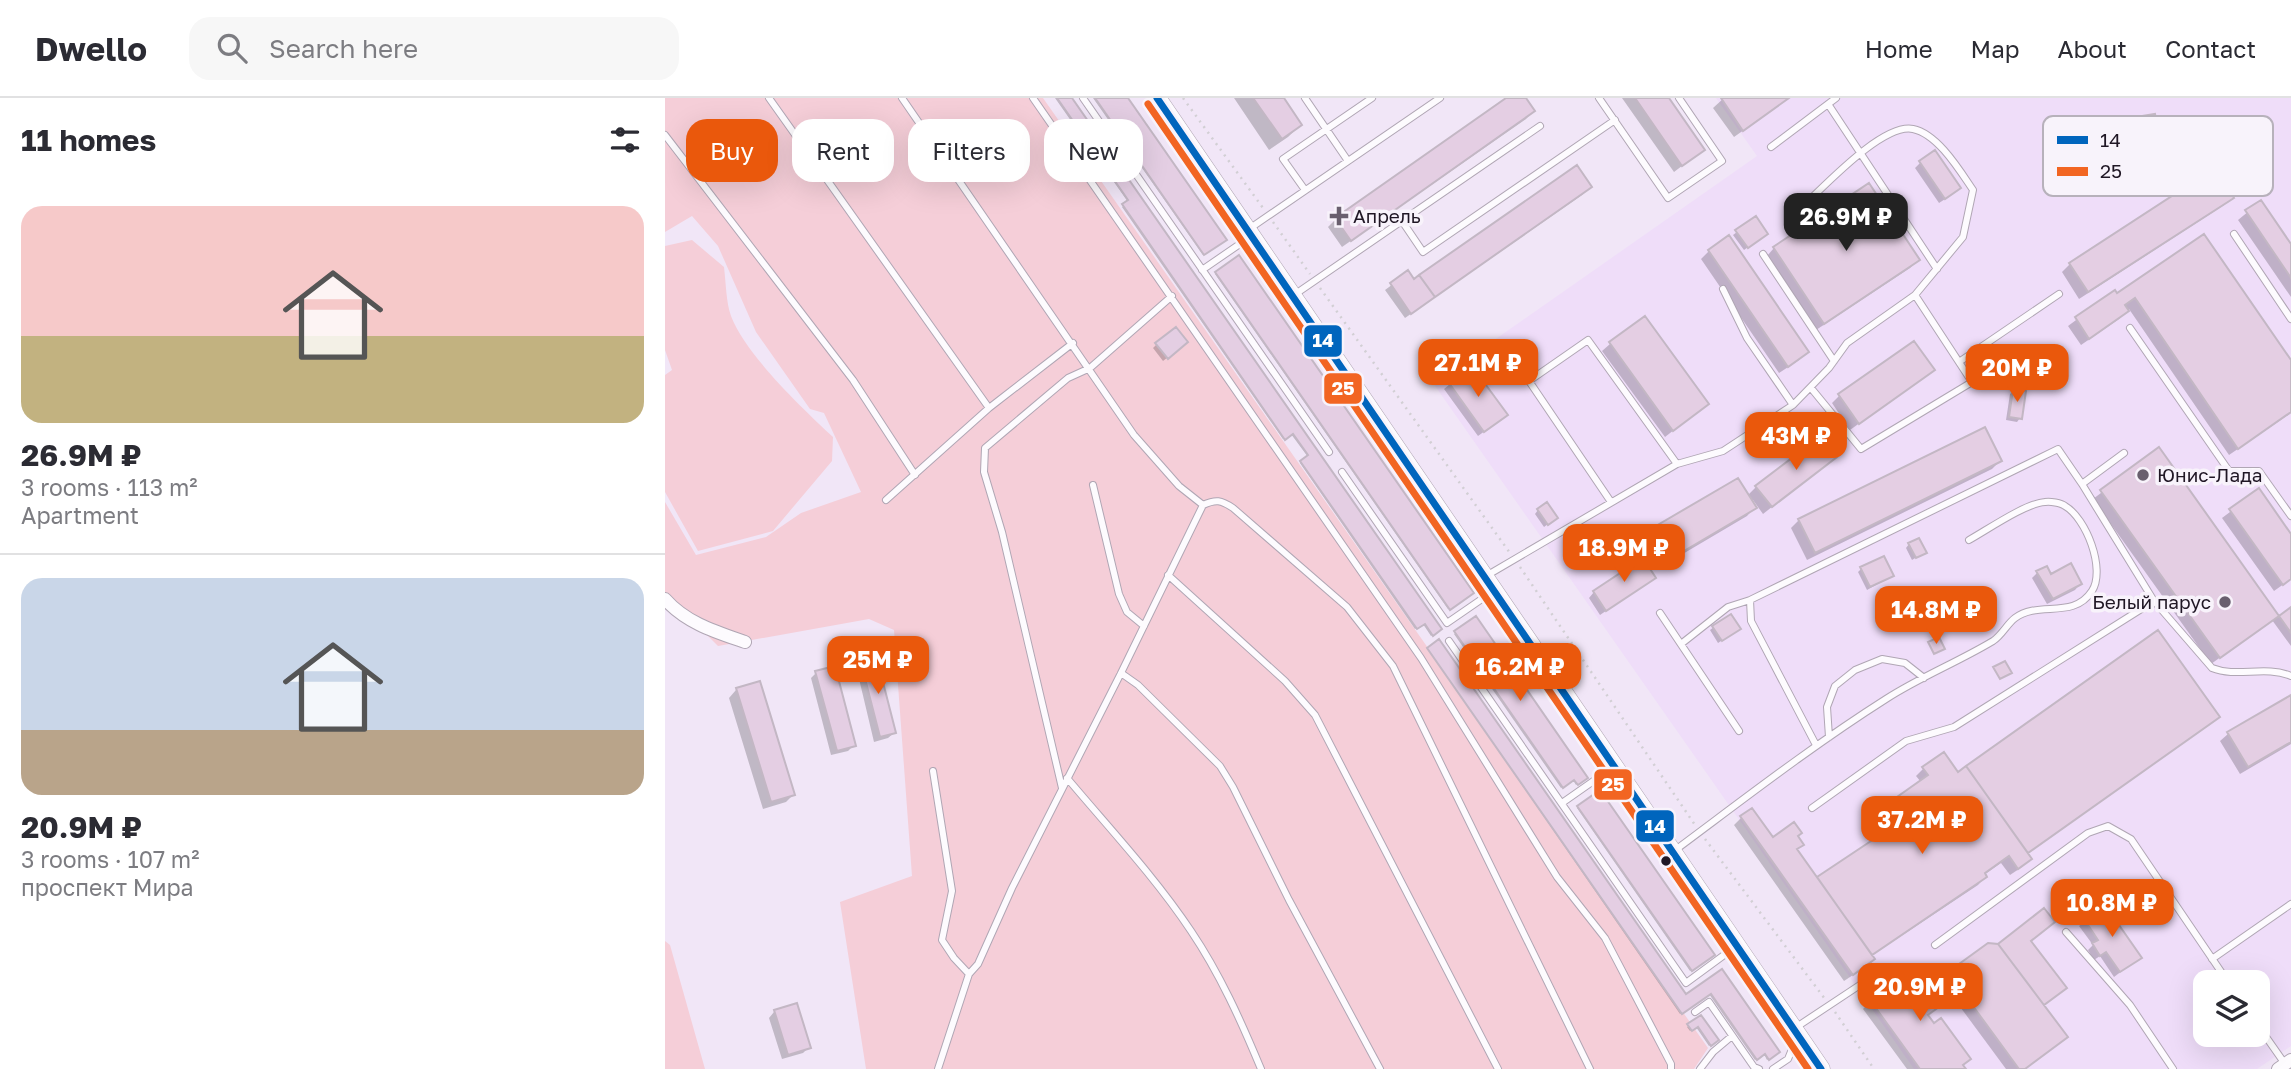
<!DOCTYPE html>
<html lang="en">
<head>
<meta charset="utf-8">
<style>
  body { margin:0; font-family:"Golos Text",sans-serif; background:#f7f7f7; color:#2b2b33; height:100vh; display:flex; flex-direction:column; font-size:26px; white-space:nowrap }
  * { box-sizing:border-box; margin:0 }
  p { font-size:23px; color:#7c7c81 }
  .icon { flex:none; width:38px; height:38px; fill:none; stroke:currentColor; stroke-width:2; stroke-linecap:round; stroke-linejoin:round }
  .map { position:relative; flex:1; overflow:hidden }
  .panel { display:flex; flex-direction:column; background:#fff; width:665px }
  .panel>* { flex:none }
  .top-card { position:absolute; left:21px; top:21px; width:665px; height:63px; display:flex; gap:14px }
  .fabs { position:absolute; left:1528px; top:872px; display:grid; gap:14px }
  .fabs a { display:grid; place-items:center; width:77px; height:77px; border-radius:14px; background:#fff; box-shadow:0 7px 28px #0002; font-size:35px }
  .price { position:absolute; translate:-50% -60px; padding:0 16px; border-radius:14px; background:#ea580c; color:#fff; font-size:23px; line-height:46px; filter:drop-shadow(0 2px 4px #0008) }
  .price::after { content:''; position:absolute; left:50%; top:42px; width:21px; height:16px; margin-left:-10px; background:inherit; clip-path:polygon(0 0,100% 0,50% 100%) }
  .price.selected { background:#222; color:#fff }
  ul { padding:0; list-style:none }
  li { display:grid; align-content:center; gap:14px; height:371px; padding:0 21px }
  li+li { border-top:2px solid #e1e1e2 }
  li span { display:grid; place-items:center; height:217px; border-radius:21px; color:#555 }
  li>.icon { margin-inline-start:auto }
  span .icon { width:126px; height:126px; fill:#fffc; stroke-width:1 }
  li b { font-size:30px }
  h2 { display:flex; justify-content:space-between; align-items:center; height:84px; padding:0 21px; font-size:30px }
  .pill { padding:0 24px; border-radius:21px; background:#fff; box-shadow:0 7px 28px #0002; font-size:24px; line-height:63px }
  .pill.selected { background:#ea580c; color:#fff }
  header { display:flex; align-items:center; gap:42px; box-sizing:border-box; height:98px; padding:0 35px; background:#fff; border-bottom:2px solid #e1e1e2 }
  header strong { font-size:33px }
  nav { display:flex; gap:38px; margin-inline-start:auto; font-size:24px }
  .search { width:490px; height:63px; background:#f7f7f7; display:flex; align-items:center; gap:18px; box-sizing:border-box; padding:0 24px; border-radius:21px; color:#7c7c81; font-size:26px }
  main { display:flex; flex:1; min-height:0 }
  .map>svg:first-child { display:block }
  .built { fill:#efddf9; fill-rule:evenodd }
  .green { fill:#f5ced8 }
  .shadow { fill:#0003 }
  .building { fill:#e4cee3; stroke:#c3b7c4; stroke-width:2 }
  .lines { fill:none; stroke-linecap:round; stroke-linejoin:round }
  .lane-casing { stroke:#b0a6b4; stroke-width:8 }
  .street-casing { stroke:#b0a6b4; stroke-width:14 }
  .secondary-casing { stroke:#b0a6b4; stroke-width:19 }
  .path { stroke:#d2cfd4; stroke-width:2.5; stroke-dasharray:2 5; stroke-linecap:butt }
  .lane { stroke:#fdfbfe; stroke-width:6 }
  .street { stroke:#fdfbfe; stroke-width:12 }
  .secondary { stroke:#fdfbfe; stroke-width:18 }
  .bus-1-casing { stroke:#f8f3fb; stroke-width:12 }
  .bus-2-casing { stroke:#f8f3fb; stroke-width:12 }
  .bus-1 { stroke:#0065bd; stroke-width:7 }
  .bus-2 { stroke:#f26522; stroke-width:7 }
  .poi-dot { fill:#695f6e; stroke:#f8f3fb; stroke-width:2.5 }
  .bus-dot { fill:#201725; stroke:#f8f3fb; stroke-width:2.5 }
  .labels { text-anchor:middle; stroke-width:7; stroke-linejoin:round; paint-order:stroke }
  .poi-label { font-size:19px; fill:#201725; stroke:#f8f3fb; text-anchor:start }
  .key { fill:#f8f3fb; stroke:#b7b1bb; stroke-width:2 }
  .key-label { font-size:19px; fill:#201725 }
  .line-badge { stroke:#f8f3fb; stroke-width:2.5 }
  .badge-label { font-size:19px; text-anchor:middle; font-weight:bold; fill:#fff }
</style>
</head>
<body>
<header>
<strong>Dwello</strong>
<div class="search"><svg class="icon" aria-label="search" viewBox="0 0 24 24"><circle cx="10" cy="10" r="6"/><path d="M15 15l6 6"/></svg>Search here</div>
<nav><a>Home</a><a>Map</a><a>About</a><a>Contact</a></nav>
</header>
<main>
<section class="panel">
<h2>11 homes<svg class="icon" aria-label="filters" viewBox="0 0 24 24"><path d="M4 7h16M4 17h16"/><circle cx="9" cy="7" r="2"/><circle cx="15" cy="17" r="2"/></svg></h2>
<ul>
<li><span style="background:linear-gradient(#f6c9c9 60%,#c2b280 0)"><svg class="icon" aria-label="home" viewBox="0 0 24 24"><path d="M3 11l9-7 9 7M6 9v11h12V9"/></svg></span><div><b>26.9M ₽</b><p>3 rooms · 113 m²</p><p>Apartment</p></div></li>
<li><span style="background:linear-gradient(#c9d6e8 70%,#b9a48a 0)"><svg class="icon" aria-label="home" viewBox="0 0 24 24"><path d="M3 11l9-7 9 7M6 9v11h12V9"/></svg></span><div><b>20.9M ₽</b><p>3 rooms · 107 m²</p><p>проспект Мира</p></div></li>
</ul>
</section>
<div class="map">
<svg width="1626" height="971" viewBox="0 0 1626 971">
  <rect width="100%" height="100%" fill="#f1e6f7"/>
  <path class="built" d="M1051 0H1626V948L1592 971H1249L768 285 1092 58ZM1540 884H1592V936H1540Z"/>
  <path class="green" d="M0 0H378L1043 950 1029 971H201L175 804 247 778 229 532 204 521 53 548 0 495V404L31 457 101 439 136 415 196 394 159 315 145 311 91 234 53 148 27 118 0 134Z
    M27 142 59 169C61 185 61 204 66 218 81 257 137 310 168 339L167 363 108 433 33 453 0 394V277L7 272 0 252V148Z
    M0 843 5 847 40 971H0Z"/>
  <path class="shadow" d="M390 0H405L774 532 766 538 758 526 750 531 635 365 643 359 626 336 618 341 457 109 463 104Z
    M428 0H461L560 141 538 157Z
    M569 0H616L635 27 623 39 604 52Z
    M844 0H859L868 13 861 21 677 149 663 129 671 121Z
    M957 0H1002L1038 52 1009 74Z
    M1059 0H1124L1069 39 1048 10Z
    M1256 64 1288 96 1274 105 1250 70Z
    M1550 73 1567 100 1559 107 1414 201 1397 174 1405 166Z
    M925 89 917 97 740 220 720 192 743 175 749 183Z
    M1595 104 1626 149V199L1573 122Z
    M1072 134 1097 139 1079 152 1068 137Z
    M1539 138 1626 265V315L1564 357 1464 211 1454 221 1416 247 1403 228 1449 194 1452 198Z
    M1109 150 1253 162 1245 170 1151 232 1102 158Z
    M1044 153 1142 254 1134 262 1114 275 1036 161Z
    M574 159 807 494 783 511 550 176Z
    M945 246 1042 306 1000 339 937 253Z
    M491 247 517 248 498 263 488 250Z
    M1268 272 1185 332 1167 305 1174 298Z
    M785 286 835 322 813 338 779 291Z
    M1349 293 1355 320 1352 324 1341 322 1345 296Z
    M1493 352 1614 520 1626 511V548L1607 522 1546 566 1428 401Z
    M1170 359 1098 416 1088 402 1086 403 1089 410 1082 418 994 470 977 442 985 434 1073 382 1082 398 1091 389Z
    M1335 363 1327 371 1142 462 1126 430 1134 422Z
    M1593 393 1626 439V481L1609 493 1557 420Z
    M873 412 887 423 879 429 870 416Z
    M1244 446 1260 454 1247 462 1241 450Z
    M1196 471 1227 478 1202 492 1193 474Z
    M1372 475 1385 478 1415 486 1410 492 1382 506 1367 480Z
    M989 480 935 517 924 500 929 494Z
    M1297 504 1302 514 1288 523 1283 513Z
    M810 521 921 679 911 687 908 682 896 690 789 536Z
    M1049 529 1070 534 1053 545 1045 532Z
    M1493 535 1553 619 1361 756 1365 761 1357 769 1345 777 1336 765 1319 777 1320 779 1313 787 1206 858 1208 861 1200 869 1179 883 1069 727 1076 720 1107 741 1131 738 1137 746 1131 752 1151 781 1220 737 1208 720 1256 684 1251 678 1259 670 1293 676Z
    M763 551 1021 898 1057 873 1113 954 1102 962 1099 956 1090 962 1044 896 1015 916Z
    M196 562 229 635 223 640 209 644 191 568Z
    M151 575 189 647 183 653 166 657 146 580Z
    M94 585 129 696 121 704 98 711 64 600 71 592Z
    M1626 599V646L1575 676 1555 643 1563 636Z
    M934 694 1047 857 1025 873 912 710Z
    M1440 809 1474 860 1449 879 1435 858 1429 862 1423 852 1428 847 1414 828Z
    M1379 812 1364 844 1392 897 1378 908 1401 939 1360 971H1341L1276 883 1324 846 1334 847Z
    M1206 903 1262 918 1299 971H1242L1198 911Z
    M131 907 144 949 138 955 117 961 104 920 109 914Z
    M1036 919 1052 942 1044 948 1031 929 1025 933 1022 929Z"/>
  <path class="building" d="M392 0H407L777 531 768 538 760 526 752 531 635 363 643 357 628 336 620 342 457 106 463 102Z
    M430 0H463L562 142 539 157Z
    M588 0H619L637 27 617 41Z
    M841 0H861L870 13 686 143 670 120Z
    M970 0H1004L1040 52 1017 68Z
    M1056 0H1124L1078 33Z
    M1490 16 1497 55 1453 62 1446 23Z
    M1270 52 1296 90 1280 101 1254 63Z
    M912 67 927 89 770 199 754 177Z
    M1550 70 1569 100 1423 194 1404 165Z
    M1204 85 1255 162 1159 226 1108 149Z
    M1596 102 1626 146V180L1580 112Z
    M1091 118 1103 136 1083 150 1070 132Z
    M1539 136 1626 262V314L1573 351 1470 200 1460 207 1464 213 1424 241 1410 219 1450 192 1452 195Z
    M1064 137 1144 254 1123 269 1043 152Z
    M574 157 809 495 785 512 550 174Z
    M743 172 749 181 754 177 770 199 746 216 725 185Z
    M980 218 1044 306 1008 333 944 244Z
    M511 229 523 244 503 261 490 245Z
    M1249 243 1270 272 1194 326 1173 296Z
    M807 268 843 317 819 334 784 285Z
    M1348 291 1361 293 1357 321 1344 319Z
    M1320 329 1337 363 1150 455 1133 421Z
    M1156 338 1172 359 1107 409 1090 388Z
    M1494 349 1614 518 1555 560 1435 392Z
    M1073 380 1092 410 1002 463 984 432Z
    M1594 390 1626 436V481L1618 487 1564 411Z
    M882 404 893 420 883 427 872 411Z
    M1254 440 1262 455 1251 460 1243 445Z
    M1219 458 1229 478 1205 489 1195 469Z
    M978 460 991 480 941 513 928 493Z
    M1406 465 1417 486 1388 501 1371 473 1382 468 1386 476Z
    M1298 502 1304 514 1292 521 1286 508Z
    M1626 509V535L1614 518Z
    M1066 516 1076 531 1057 543 1047 528Z
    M811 518 923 680 913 687 909 682 898 690 789 533Z
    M1493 532 1555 619 1363 755 1301 668Z
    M1274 539 1280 551 1269 556 1263 544Z
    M774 541 1021 896 1057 871 1115 954 1104 962 1100 956 1092 962 1046 896 1017 916 762 550Z
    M211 557 231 635 215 639 195 561Z
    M1340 563 1347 575 1335 581 1328 569Z
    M170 568 191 648 172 653 150 573Z
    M95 583 130 697 106 704 71 590Z
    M1626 597V644L1583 669 1562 634Z
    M1279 654 1293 674 1301 668 1367 761 1353 771 1344 758 1320 775 1322 779 1207 857 1152 779 1227 729 1215 711 1263 677 1257 669Z
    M935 692 1050 857 1027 873 912 708Z
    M1087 710 1108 739 1129 724 1137 735 1133 738 1139 747 1132 751 1210 861 1188 877 1075 718Z
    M1440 807 1477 860 1455 874 1441 854 1435 858 1427 845 1433 842 1419 821Z
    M1379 810 1390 824 1366 843 1402 890 1379 907 1333 846Z
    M1323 845 1333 846 1403 939 1360 971H1354L1283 874Z
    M1251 867 1278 906 1263 917 1269 925 1276 920 1306 961 1298 967 1301 971H1255L1205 902Z
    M132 905 146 950 123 957 109 912Z
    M1036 917 1054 942 1046 948 1033 929 1027 933 1022 926Z"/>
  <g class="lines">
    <defs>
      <path id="lane" d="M104 0 324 310
        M237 0 469 337 514 388 538 407
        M368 0 756 560 892 779 940 840 1006 966V971
        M418 0 664 354
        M640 0 683 63
        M934 0 1003 100 1057 63 1014 0
        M1163 6 1272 171
        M0 37 188 282 250 377
        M1106 49 1171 0
        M640 92 618 61 707 0
        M737 123 758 154 950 22
        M584 131 775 0
        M1569 136 1626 221
        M1098 156 1169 263
        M537 172 585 139
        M1058 191 1082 240 1128 307
        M629 197 875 28
        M1465 230 1564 373H1594L1626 418
        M1294 264 1394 196
        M1146 290 1196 351 1307 284 1250 197
        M1459 355 1417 386 1489 503 1547 570C1572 580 1600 567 1626 578
        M677 374 782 525 827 494
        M428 387 454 496 462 514 479 528
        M221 402 324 310 408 245
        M946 404 864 283 923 242 1012 366
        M503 477 620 583 650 617 833 971
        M821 478 1012 366 1058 353 1128 307 1164 270 1182 245 1250 197 1298 139 1308 92C1295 73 1273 36 1248 31 1218 25 1161 87 1139 107
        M995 515 1074 633
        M784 543 1021 885 1070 849
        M1016 546 1063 509 1085 502
        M456 575 473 587 555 668 568 689 624 802 715 971
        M1164 639 1162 609 1170 588 1190 572 1217 561 1240 565 1259 580
        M1151 647 1086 523 1085 502 1393 351 1417 386
        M268 673 287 793 277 842 289 860 304 876
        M402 680C444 730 490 779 526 833 555 876 576 923 596 971
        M397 690 337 434 319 374 320 350 403 280 425 270 507 198
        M897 705 947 670
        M1147 710 1241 643 1289 629 1489 503
        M1009 753C1079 701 1147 648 1221 601 1255 579 1293 564 1328 543 1337 537 1342 526 1350 520 1374 502 1408 522 1427 493 1441 471 1421 420 1400 408 1396 405 1385 403 1380 404 1361 405 1322 432 1304 442
        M1401 834 1465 907 1508 971
        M1270 847 1423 735 1443 728 1466 741 1563 884
        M1547 861 1626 806
        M1030 914 1044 904 1089 969 1094 971
        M1592 926 1620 966
        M1130 930 1213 875
        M273 971 304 876 313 866 347 790 456 575 538 407C551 401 556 402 568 410L682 509 728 568 925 971
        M1035 971 1048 954 1067 938
        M1108 971 1123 961 1132 939"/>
      <path id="street" d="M0 501C21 525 51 534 80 544
        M1613 971 1626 962"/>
      <path id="secondary" d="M492 0 1156 971"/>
    </defs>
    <use href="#lane" class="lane-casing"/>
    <use href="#street" class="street-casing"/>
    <use href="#secondary" class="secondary-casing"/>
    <path class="path" d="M518 0 598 110
      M608 124 645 176
      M655 190 845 455
      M855 469 1030 727
      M1040 741 1160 901
      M1170 914 1209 971"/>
    <use href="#lane" class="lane"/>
    <use href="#street" class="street"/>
    <use href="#secondary" class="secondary"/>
    <defs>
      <path id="bus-1" d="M492 0 1156 971"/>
      <path id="bus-2" d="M483 6 1143 971"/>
    </defs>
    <use href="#bus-1" class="bus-1-casing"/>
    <use href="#bus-2" class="bus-2-casing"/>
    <use href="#bus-1" class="bus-1"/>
    <use href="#bus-2" class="bus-2"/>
  </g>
  <g class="poi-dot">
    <path d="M670.5 107.5h7v7h7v7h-7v7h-7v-7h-7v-7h7z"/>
    <circle cx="1478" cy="377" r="7"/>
    <circle cx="1560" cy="504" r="7"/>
  </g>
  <circle class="bus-dot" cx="1001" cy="763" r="6"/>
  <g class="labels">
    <g class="poi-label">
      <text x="688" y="125">Апрель</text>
      <text x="1492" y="384">Юнис-Лада</text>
      <text x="1546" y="511" text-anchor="end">Белый парус</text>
    </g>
  </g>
  <rect x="1378" y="18" width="230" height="80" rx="10" class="key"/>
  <rect x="1392" y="38" width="31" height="8" fill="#0065bd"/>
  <rect x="1392" y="69" width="31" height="9" fill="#f26522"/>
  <g class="key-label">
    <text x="1435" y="49">14</text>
    <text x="1435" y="80">25</text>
  </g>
  <g class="line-badge">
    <rect x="638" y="226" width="40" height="34" rx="7" fill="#0065bd"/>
    <rect x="658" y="274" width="40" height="33" rx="7" fill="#f26522"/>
    <rect x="928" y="670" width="40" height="33" rx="7" fill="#f26522"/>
    <rect x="970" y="711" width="40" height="34" rx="7" fill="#0065bd"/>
  </g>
  <g class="badge-label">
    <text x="658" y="249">14</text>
    <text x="678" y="297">25</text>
    <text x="948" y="693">25</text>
    <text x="990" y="735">14</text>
  </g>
</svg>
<div class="fabs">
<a><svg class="icon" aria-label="layers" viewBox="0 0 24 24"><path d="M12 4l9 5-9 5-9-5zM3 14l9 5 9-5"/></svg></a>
</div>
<b class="price selected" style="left:1181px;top:155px">26.9M ₽</b>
<b class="price" style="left:813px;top:301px">27.1M ₽</b>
<b class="price" style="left:1352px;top:306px">20M ₽</b>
<b class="price" style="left:1131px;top:374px">43M ₽</b>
<b class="price" style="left:959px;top:486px">18.9M ₽</b>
<b class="price" style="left:1271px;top:548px">14.8M ₽</b>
<b class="price" style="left:213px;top:598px">25M ₽</b>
<b class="price" style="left:855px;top:605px">16.2M ₽</b>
<b class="price" style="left:1257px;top:758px">37.2M ₽</b>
<b class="price" style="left:1447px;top:841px">10.8M ₽</b>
<b class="price" style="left:1255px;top:925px">20.9M ₽</b>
<div class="top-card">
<a class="pill selected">Buy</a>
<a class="pill">Rent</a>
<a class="pill">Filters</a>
<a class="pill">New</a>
</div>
</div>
</main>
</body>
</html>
